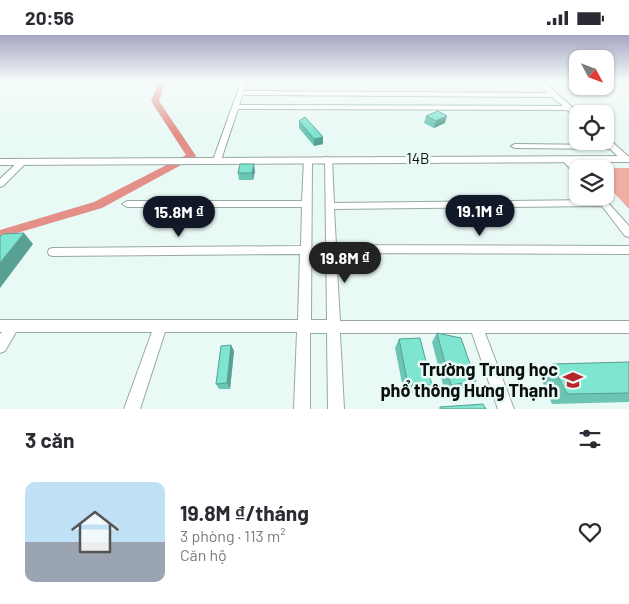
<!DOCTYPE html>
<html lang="vi">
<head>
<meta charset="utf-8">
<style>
  body { margin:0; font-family:Barlow,sans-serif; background:#f2f2f3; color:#2b2b33; height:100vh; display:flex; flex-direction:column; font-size:19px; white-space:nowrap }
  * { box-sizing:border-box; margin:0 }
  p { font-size:16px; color:#7c7c81 }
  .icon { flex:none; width:28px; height:28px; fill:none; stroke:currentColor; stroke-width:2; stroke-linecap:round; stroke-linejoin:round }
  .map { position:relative; height:374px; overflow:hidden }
  .drawer { display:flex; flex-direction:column; background:#fff; flex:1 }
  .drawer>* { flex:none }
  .needle { width:32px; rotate:131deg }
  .fabs { position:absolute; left:569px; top:15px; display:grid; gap:10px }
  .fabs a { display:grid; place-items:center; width:45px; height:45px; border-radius:10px; background:#fff; box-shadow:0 1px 4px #0004; font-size:25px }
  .price { position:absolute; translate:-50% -42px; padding:0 11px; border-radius:18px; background:#111827; color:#fff; font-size:16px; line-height:32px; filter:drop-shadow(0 1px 2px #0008) }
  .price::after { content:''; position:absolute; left:50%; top:30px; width:15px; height:11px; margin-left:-8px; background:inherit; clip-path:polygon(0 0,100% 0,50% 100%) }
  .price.on { background:#222; color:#fff }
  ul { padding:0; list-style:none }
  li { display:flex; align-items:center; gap:15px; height:125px; padding:0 25px }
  li span { display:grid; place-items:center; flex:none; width:140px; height:100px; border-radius:10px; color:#555 }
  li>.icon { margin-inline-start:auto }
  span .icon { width:60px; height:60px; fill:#fffc; stroke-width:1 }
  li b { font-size:21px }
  h2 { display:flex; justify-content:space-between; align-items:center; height:60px; padding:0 25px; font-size:21px }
  .status { display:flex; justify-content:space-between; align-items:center; height:35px; padding:0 25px; background:#fff; direction:ltr }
  .status svg { height:14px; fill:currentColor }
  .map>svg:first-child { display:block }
  .green { fill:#f0ada6 }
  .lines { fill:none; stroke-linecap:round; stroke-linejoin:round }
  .canal { fill:#e39089; fill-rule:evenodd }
  .street-casing { stroke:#99a8a4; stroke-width:2 }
  .secondary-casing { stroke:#99a8a4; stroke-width:2 }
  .street { fill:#fff; fill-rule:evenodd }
  .secondary { fill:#fff; fill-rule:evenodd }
  .wall { fill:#6cc5b3 }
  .shaded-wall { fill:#58a092 }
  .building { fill:#7de5d0; stroke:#58a092 }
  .labels { text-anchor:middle; stroke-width:5; stroke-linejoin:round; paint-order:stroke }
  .street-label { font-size:15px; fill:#0a0f0e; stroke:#e9f9f5 }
  .near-poi-label { font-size:18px; font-weight:bold; fill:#0a0f0e; stroke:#e9f9f5; text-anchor:end }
</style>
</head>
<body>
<div class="status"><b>20:56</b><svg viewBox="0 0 49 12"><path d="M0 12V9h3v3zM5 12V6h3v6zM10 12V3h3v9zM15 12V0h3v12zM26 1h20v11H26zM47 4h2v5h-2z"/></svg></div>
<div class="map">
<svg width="629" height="374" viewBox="0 0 629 374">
  <rect width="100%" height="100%" fill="#e9f9f5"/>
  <path class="green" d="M592 133H629V174L605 148V134Z"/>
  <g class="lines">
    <path class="canal" d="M159 47H165L159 66 196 121 194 123 102 173 0 203V195L94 167 186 120 151 66Z"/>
    <defs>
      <path id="street" d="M241 47H247L244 56 548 58 537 47H544L580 79H578V83L567 75 238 74 221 125 220 127H214L213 125ZM243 60 552 62 563 71 239 70Z
        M605 106H611L629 122V126H623L610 114 515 113 511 111 515 109 605 110Z
        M325 122H328L332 124 334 168 597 165 598 162 602 161 629 191V202L625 201 602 171 334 174 336 210 629 211V219L336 218 340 286H629V298H485L514 374H498L472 298H340L344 374H328L327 298H310V374H294L297 297H165L140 374H124L152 297H16L5 316 0 318V299L2 297H0V285H298L300 219 53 221 49 220 48 217 49 214 53 213 301 211 302 172H127L122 169 127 166H302L304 125 308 123 312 125 311 285H327Z
        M564 123H570L580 134H578V140L575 139 564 127Z
        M20 125H26L27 127 3 151 0 152V144Z"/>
      <path id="secondary" d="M629 121V127L0 130V124Z"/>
    </defs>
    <use href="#street" class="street-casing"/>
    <use href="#secondary" class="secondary-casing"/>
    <use href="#street" class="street"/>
    <use href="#secondary" class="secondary"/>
  </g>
  <path class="wall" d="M426 81 445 88 434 93 424 88Z
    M299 86 323 102V109L314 111 299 93Z
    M255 136 253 145H239L238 138Z
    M437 298 476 346 468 353 445 358 432 307Z
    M399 304 432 350 427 357 404 358 395 313Z
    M231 310 234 316 230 354H219L216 349Z
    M629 327V367L552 369 539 339 552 329Z"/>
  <path class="shaded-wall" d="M447 81 445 88 434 93 436 86Z
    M323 102V109L314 111V104Z
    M254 129 255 136 253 145 252 138Z
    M24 198 33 209 0 253V228Z
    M231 310 234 316 230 354 227 348Z"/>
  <path class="building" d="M438 76 447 81 436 86 426 81Z
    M305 82 323 102 314 104 299 86Z
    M240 129H254L252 138H238Z
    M24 198 0 228V202L3 199Z
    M437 298 461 303 476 346 451 350Z
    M420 303 432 350H408L399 304Z
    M231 310 227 348 216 349 221 311Z
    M629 327V358L567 359 552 329Z
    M483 369 486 374H440V372Z"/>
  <linearGradient id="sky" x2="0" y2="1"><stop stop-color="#a6a6c2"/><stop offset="0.47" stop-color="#f5fcfa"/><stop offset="1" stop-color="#f5fcfa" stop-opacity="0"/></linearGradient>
  <rect width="629" height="99" fill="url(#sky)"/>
  <defs>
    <symbol id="school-bare" viewBox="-9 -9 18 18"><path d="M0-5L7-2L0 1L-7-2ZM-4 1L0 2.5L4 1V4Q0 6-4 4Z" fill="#b6252a" stroke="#e9f9f5" stroke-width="2.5" paint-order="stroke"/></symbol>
  </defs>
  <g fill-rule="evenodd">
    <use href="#school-bare" x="559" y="331" width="28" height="28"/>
  </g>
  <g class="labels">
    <g class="street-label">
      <text x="418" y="129">14B</text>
    </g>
    <g class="near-poi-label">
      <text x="558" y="341">Trường Trung học<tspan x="558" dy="21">phổ thông Hưng Thạnh</tspan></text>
    </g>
  </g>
</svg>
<div class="fabs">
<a><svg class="needle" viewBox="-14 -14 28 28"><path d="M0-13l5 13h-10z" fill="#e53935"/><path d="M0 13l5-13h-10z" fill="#7c7c81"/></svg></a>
<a><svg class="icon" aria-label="locate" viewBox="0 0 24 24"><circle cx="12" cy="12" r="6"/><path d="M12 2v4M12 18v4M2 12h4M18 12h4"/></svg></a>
<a><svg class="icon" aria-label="layers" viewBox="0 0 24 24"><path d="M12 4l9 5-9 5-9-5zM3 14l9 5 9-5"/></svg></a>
</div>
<b class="price" style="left:480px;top:202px">19.1M ₫</b>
<b class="price" style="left:179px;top:203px">15.8M ₫</b>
<b class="price on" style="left:345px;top:249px">19.8M ₫</b>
</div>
<section class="drawer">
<h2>3 căn<svg class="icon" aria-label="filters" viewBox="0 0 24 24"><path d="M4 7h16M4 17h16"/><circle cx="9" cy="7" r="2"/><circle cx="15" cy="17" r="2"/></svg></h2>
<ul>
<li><span style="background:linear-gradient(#bfe0f5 60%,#9aa5b1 0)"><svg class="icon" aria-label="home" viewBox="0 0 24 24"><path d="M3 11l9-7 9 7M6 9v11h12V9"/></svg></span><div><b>19.8M ₫/tháng</b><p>3 phòng · 113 m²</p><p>Căn hộ</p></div><svg class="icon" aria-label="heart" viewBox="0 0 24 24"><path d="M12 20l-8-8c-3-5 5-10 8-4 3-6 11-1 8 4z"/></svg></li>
</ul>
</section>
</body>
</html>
